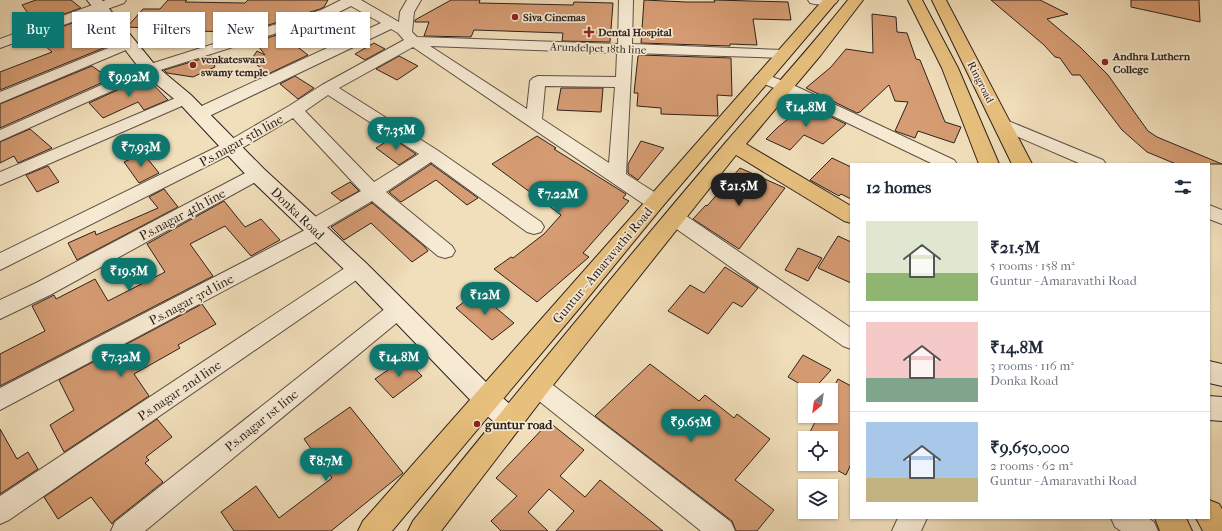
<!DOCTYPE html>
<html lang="en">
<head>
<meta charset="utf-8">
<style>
  body { margin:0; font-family:"IM FELL French Canon",serif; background:#f2f2f3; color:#1f2937; height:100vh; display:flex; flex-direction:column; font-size:15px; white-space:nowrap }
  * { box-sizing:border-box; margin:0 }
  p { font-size:13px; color:#747a83 }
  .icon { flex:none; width:22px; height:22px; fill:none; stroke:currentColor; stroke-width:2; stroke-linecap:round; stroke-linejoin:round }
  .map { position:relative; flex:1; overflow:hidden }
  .sheet { position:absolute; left:850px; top:163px; width:360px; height:356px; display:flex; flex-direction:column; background:#fff; border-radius:0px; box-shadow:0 1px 3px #0004 }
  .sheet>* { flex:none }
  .hud { position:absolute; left:12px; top:12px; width:380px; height:36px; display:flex; gap:8px }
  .needle { width:26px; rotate:209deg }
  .fabs { position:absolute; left:798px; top:383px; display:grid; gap:8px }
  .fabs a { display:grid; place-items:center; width:40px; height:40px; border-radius:0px; background:#fff; box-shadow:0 1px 3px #0004; font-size:20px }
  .price { position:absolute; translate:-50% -34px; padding:0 9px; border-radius:14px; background:#0f766e; color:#fff; font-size:13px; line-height:26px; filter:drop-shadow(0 1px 2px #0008) }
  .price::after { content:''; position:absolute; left:50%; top:24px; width:12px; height:9px; margin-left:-6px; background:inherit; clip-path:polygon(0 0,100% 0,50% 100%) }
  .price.on { background:#222; color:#fff }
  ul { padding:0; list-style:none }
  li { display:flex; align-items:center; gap:12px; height:100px; padding:0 16px }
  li+li { border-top:1px solid #e0e1e3 }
  li span { display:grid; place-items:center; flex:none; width:112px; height:80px; border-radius:0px; color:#555 }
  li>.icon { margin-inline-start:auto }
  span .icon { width:48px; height:48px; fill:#fffc; stroke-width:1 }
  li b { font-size:17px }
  h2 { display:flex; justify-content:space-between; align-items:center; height:48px; padding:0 16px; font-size:17px }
  .tag { padding:0 14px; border-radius:0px; background:#fff; box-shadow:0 1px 3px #0004; font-size:14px; line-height:36px }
  .tag.on { background:#0f766e; color:#fff }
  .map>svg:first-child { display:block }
  .building { fill:#d69c73; stroke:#2d211c }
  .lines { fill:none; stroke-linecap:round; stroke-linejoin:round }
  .street-casing { stroke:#5e5044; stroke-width:2 }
  .secondary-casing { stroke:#2d211c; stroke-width:2 }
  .primary-casing { stroke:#2d211c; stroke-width:2 }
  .street { fill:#f6ead3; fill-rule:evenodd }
  .secondary { fill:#f6ead3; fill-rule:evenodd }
  .primary { fill:#e8c07e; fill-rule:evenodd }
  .poi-dot { fill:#8f2418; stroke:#f6ead3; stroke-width:1.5 }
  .labels { text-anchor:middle; stroke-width:3.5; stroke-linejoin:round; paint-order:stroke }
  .far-poi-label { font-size:11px; font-weight:bold; fill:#2d211c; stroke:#f6ead3; text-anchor:start }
  .far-street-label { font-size:11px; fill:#2d211c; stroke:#f6ead3 }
  .street-label { font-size:13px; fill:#2d211c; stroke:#f6ead3 }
  .poi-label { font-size:13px; font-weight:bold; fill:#2d211c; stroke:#f6ead3; text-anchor:start }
</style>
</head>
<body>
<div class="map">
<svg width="1222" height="531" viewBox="0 0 1222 531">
  <rect width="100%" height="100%" fill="#f1dfbb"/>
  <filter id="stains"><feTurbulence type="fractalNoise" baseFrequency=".005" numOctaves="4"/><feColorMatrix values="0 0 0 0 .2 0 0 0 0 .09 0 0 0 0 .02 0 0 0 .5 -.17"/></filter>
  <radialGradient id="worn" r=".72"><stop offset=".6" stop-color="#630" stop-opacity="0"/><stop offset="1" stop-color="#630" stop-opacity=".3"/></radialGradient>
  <path class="building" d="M36 0H71L81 8 36 24 22 5Z
    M168 0H187L185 2 245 3 248 0H328L324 7 320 9 246 32 190 31 191 30 127 27 143 9H160Z
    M451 0H480L479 3 573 5 574 2 613 3 610 42 562 41 563 33 474 30 471 37 424 36 429 22H415V20Z
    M644 0 686 2H715L714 0 788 2 791 20 753 19 757 45 730 44V46L641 43Z
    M991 0H1040L1068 14 1047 19 1080 47 1108 75 1148 131 1157 137 1222 164H1176L1147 152 1122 130 1080 75H1072L1060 58 1055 57 1044 45Z
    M1131 0H1199L1200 22 1131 7Z
    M872 14 896 17 897 32 907 33 916 59 920 60 945 122 961 127 954 143 918 131 915 138 895 131 908 102 895 101 889 85 860 112 857 113 806 88 831 67 846 49 873 53Z
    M91 16 105 27 81 26 106 47 0 90V72L52 52 35 37Z
    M314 23 325 34 295 45 308 55 268 74 251 60 257 51 265 55 255 42Z
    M374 43 385 49 365 60 355 54Z
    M640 55 731 58 732 96 717 95 718 116 661 114V108L637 106 638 93H634L638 56Z
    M211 56 215 67 193 77 167 73 164 70Z
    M399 56 418 66 397 80 376 69Z
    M92 66 110 79 0 128V104Z
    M295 76 314 88 298 99 280 84Z
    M146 77 168 100 144 110 138 102 103 118 89 103Z
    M561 88H603L601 112 557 110Z
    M806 105 846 124 823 144 804 135 790 150 766 139 778 127Z
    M30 129 52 148 18 163 14 156 0 163V142Z
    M537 136 556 148 554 149 626 194 623 198 629 201 583 253 589 257 537 302 494 269 511 257 513 258 544 234 561 215 492 164Z
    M392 138 416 154 399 165 376 148Z
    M641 141 664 148 638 180 628 173V164Z
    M143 153 159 173 139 183 124 162Z
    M832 158 851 167V199L841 194 839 196 810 180Z
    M431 164 478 198 467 205 436 180 401 202 389 192Z
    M48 166 59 182 37 192 26 175Z
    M740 168 785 188 739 249 693 219 706 205 707 206Z
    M350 182 359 191 341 201 331 193Z
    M164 189 178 207 77 260 68 243 95 231 96 235 158 208 149 197Z
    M224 201 245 227 261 219 280 240 251 256 225 226 190 244 213 276 0 386V354L45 331 32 306 54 295 56 299 95 279 108 301 165 272 147 244Z
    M372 203 424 246 428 251 412 262 371 223 344 240 331 227Z
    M838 236 851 242V283L818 268Z
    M798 248 822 258 808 281 785 270Z
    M725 267 758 288 742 307 733 302 708 334 668 311 690 285 704 293Z
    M477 292 514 323 492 340 456 308Z
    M202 304 216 324 178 345 180 348 134 374 149 396 64 452 50 425 74 410 59 380Z
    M803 355 831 370 813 390H810L788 377Z
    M405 358 422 376 393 398 375 379Z
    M650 364 699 401 705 395 734 418 737 414 770 439 735 480 774 510 757 531H736L732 521 595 416Z
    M838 379 851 386V464L846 475 826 464H831V438H807L818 416H831V392Z
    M350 407 403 473 331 531H234L221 512 256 486 279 518 332 478 304 439Z
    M157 419 172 437 146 457 149 460 145 463 163 482 114 521 112 524 91 497 58 519 44 497Z
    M549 422 584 450 560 476 585 497 600 480 663 531H556L574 511 549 489 528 512 548 531H501L491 521 517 496 496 478Z
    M0 429 17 459 28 452 38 469 0 494Z"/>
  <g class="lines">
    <defs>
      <path id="street" d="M106 0H126L124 3 0 48V39Z
        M341 0H361L399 22 400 12 407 0H421L414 12 412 32 417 37 618 44 619 0H633L632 44 783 50 788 51 790 54 788 57 783 58 632 53 626 174 662 197 664 202 662 207 655 209 648 207 413 47 339 88 437 150 541 222 544 227 541 232 534 234 527 232 431 162 386 192 452 246 455 251 452 256 445 258 438 256 372 201 326 228 328 232 325 237 0 410V388L305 230 303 227 306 222 361 191 293 118 237 151 0 270V253L225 143 289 106 322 85 404 40 398 33 391 29 205 118 199 119 193 118 191 114 193 110 381 23 351 6 331 16 154 72 0 141V130L144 66 321 10ZM430 46 617 53 616 77 538 76 533 78 530 81 527 109ZM545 86 615 87 609 163 542 119ZM328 95 419 154 374 182 305 111Z
        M808 0H838L836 3C828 5 818 5 810 3Z
        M128 40 133 41 135 44 133 47 0 103V92Z
        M762 73 791 84 954 160 957 164H933L779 90 757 81 754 78 757 75Z
        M185 94 191 96 193 99 191 102 0 185V172Z
        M1001 118 1103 160 1106 164H1081L995 127 993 123 995 119Z
        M257 168 263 170 266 174 263 178 50 295 0 319V300L36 283 251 170Z
        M1209 205 1222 210V224L1209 219Z
        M675 211 682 213 851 328V349L843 346 668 223 666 218 668 213Z
        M358 261 365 264 368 269 365 274 9 520 0 524V496L351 264Z
        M398 301 405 304 409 310 405 316 145 531H111L115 522 391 304Z
        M537 376 545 379 731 522 735 531H701L529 393 526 386 529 379Z
        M898 518H927L921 531H892Z
        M1111 518H1148L1154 522 1158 531H1121L1115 527Z"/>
      <path id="secondary" d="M87 0H102L155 65 191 95 264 169 366 263 496 392 519 412 523 420 519 428 510 432 501 428 478 408 350 275 250 179 179 103 143 73Z
        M1209 361 1222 364V386L1209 383Z
        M1209 396 1222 397V421L1209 420Z"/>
      <path id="primary" d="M823 0H838L662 207 582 305 392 531H358L363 521Z
        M848 0H863L820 56 746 144 851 206V223L844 221 736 155 546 394 441 531H408L413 521C516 393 620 267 726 142 767 95 809 49 848 0Z
        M908 0H922L958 68 999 164H979L942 68Z
        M932 0H946L1032 164H1012Z
        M1209 500 1219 504 1222 509V531H1203L1196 518H1209Z
        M1155 518H1186L1192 531H1160Z"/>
    </defs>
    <use href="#street" class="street-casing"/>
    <use href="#secondary" class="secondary-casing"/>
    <use href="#primary" class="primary-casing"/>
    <use href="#street" class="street"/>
    <use href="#secondary" class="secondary"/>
    <use href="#primary" class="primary"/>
  </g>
  <g class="poi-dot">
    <circle cx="515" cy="17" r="4"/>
    <path d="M587 26h4v4h4v4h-4v4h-4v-4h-4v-4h4z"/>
    <circle cx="1105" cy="62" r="4"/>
    <circle cx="193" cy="65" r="4"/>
    <circle cx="477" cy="424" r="4"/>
  </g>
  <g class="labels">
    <g class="far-poi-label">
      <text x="523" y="21">Siva Cinemas</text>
      <text x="598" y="36">Dental Hospital</text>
      <text x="1113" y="60">Andhra Luthern<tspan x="1113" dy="13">College</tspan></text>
      <text x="201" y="63">venkateswara<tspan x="201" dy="13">swamy temple</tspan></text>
    </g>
    <g class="far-street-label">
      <text transform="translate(598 48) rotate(2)" y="4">Arundelpet 18th line</text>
      <text transform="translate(981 82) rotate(63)" y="4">Ringroad</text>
    </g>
    <g class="street-label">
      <text transform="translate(241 140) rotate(-29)" y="5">P.s.nagar 5th line</text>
      <text transform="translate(298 213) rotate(44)" y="5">Donka Road</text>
      <text transform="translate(182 214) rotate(-28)" y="5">P.s.nagar 4th line</text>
      <text transform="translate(602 265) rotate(-50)" y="5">Guntur - Amaravathi Road</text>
      <text transform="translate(191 299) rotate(-28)" y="5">P.s.nagar 3rd line</text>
      <text transform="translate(179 390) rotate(-34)" y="5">P.s.nagar 2nd line</text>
      <text transform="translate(261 420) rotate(-39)" y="5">P.s.nagar 1st line</text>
    </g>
    <g class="poi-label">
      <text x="485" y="429">guntur road</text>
    </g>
  </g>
  <rect width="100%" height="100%" filter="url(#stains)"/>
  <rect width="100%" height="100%" fill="url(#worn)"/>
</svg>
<div class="fabs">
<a><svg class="needle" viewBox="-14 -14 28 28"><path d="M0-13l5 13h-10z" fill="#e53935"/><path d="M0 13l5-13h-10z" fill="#747a83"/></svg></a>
<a><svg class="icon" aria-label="locate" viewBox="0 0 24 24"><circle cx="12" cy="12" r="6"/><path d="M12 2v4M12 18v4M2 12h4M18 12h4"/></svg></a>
<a><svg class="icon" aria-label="layers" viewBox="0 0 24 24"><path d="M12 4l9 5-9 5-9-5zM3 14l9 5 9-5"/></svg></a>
</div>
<b class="price" style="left:129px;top:98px">₹9.92M</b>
<b class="price" style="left:806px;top:128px">₹14.8M</b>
<b class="price" style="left:396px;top:151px">₹7.35M</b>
<b class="price" style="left:141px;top:168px">₹7.93M</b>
<b class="price on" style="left:739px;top:207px">₹21.5M</b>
<b class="price" style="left:558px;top:215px">₹7.22M</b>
<b class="price" style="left:129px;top:292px">₹19.5M</b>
<b class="price" style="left:485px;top:316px">₹12M</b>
<b class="price" style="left:121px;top:378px">₹7.32M</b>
<b class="price" style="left:399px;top:378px">₹14.8M</b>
<b class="price" style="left:691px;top:443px">₹9.65M</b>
<b class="price" style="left:326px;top:482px">₹8.7M</b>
<div class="hud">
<a class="tag on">Buy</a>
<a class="tag">Rent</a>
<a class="tag">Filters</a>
<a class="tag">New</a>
<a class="tag">Apartment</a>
</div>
<section class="sheet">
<h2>12 homes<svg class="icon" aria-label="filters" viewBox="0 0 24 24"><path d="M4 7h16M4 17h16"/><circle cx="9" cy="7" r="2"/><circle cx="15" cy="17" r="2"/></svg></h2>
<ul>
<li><span style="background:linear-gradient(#dfe7d0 65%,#8fb573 0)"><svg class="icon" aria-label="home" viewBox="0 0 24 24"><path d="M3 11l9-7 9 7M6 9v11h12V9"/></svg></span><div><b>₹21.5M</b><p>5 rooms · 158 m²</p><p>Guntur - Amaravathi Road</p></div></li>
<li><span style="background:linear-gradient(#f6c9c9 70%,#7fa58c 0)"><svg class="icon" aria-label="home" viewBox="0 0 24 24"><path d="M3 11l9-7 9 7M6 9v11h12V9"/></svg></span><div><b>₹14.8M</b><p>3 rooms · 116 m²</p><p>Donka Road</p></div></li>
<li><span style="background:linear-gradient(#a9c7e8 70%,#c2b280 0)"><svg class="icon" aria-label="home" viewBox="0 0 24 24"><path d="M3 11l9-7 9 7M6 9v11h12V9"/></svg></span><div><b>₹9,650,000</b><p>2 rooms · 62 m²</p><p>Guntur - Amaravathi Road</p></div></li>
</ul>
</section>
</div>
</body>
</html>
